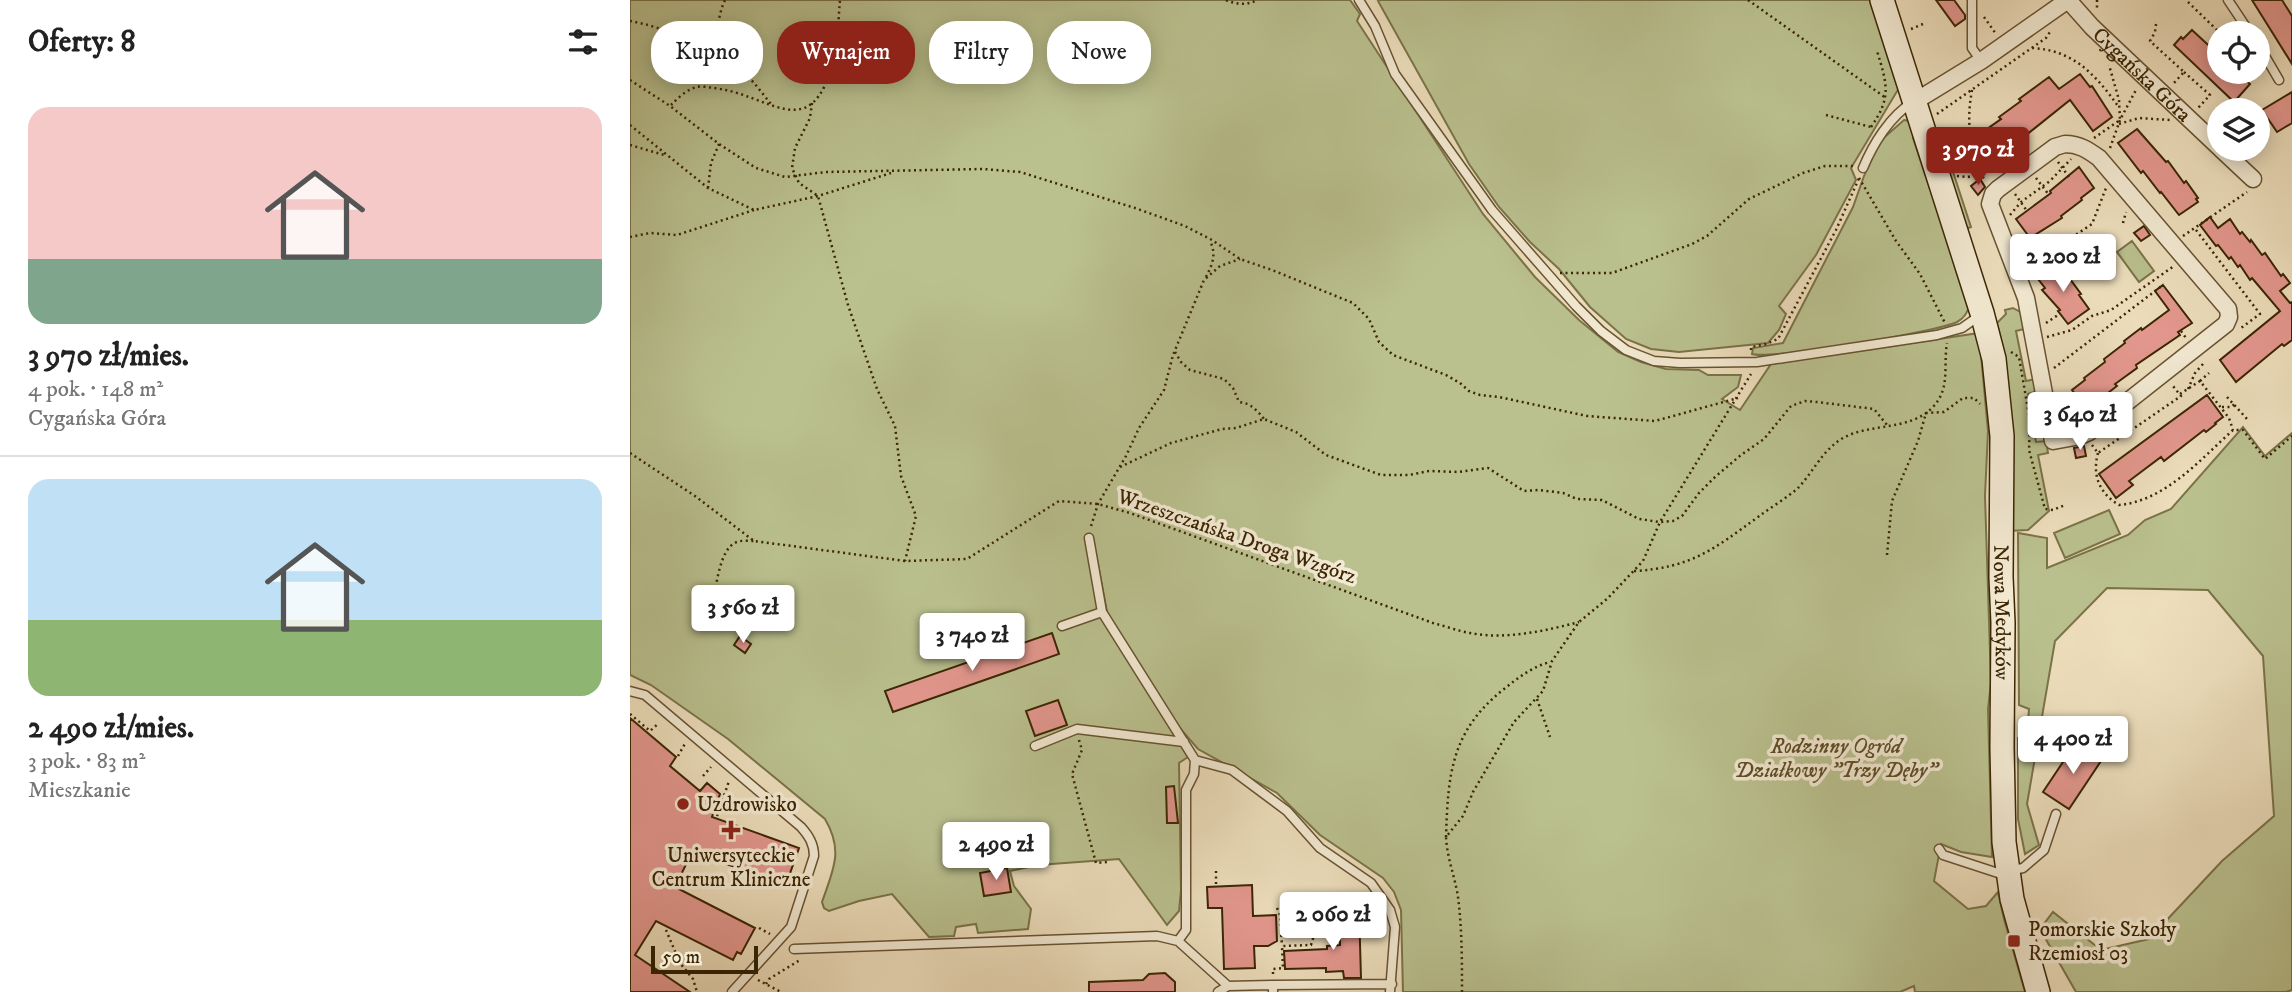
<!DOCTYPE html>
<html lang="pl">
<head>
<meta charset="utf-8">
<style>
  body { margin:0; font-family:"IM FELL DW Pica",serif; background:#f6f6f6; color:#222; height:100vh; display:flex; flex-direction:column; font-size:26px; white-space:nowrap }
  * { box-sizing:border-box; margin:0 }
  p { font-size:23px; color:#767676 }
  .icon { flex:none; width:38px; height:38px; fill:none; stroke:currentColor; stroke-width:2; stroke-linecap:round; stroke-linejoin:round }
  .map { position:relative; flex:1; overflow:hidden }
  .details { display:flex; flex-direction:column; background:#fff; width:630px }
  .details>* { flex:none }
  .top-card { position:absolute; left:21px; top:21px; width:665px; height:63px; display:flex; gap:14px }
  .tools { position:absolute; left:1577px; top:21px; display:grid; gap:14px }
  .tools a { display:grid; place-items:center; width:63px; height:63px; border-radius:50%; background:#fff; box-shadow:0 4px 18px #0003; font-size:35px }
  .scale { position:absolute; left:21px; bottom:18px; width:107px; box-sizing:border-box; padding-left:7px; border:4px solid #3b2503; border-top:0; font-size:19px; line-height:24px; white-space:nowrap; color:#3b2503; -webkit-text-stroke:5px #f3ead3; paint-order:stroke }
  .price { position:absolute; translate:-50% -60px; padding:0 16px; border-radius:7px; background:#fff; color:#222; font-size:23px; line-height:46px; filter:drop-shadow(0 2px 4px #0008) }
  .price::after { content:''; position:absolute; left:50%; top:42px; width:21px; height:16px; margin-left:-10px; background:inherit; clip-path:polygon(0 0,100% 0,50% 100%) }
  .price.current { background:#8f2418; color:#fff }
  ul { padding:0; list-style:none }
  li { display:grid; align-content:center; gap:14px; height:371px; padding:0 28px }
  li+li { border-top:2px solid #e0e0e0 }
  li span { display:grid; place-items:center; height:217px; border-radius:21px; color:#555 }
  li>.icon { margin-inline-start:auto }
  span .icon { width:126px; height:126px; fill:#fffc; stroke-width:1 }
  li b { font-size:30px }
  h2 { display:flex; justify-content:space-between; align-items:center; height:84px; padding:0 28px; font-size:30px }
  .pill { padding:0 24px; border-radius:28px; background:#fff; box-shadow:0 4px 18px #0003; font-size:24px; line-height:63px }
  .pill.current { background:#8f2418; color:#fff }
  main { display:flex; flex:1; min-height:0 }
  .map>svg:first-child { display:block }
  .green { fill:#bac18f; stroke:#7a7349; stroke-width:2 }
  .building { fill:#e4988f; stroke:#3b2503; stroke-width:2 }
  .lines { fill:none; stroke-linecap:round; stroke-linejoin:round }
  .lane-casing { stroke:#685331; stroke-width:11 }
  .street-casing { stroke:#685331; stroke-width:19 }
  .secondary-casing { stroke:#3b2503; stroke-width:26 }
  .path { stroke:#3b2503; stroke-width:2.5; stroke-dasharray:2 3.5; stroke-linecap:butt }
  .lane { stroke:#f3ead3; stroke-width:8 }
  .street { stroke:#f3ead3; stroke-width:16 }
  .secondary { stroke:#f3ead3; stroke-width:23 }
  .poi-dot { fill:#8f2418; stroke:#f3ead3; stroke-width:2.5 }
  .labels { text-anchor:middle; stroke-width:7; stroke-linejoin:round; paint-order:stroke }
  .street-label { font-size:21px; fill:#3b2503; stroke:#f3ead3 }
  .park-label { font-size:21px; font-style:italic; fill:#5b4c26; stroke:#f3ead3 }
  .poi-label { font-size:21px; fill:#3b2503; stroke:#f3ead3; text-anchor:start }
</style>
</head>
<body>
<main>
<section class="details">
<h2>Oferty: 8<svg class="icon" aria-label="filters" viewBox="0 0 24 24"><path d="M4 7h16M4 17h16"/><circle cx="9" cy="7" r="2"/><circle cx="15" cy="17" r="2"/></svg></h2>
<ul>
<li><span style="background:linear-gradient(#f6c9c9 70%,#7fa58c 0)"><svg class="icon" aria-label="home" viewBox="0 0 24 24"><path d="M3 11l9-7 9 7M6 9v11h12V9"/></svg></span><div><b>3 970 zł/mies.</b><p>4 pok. · 148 m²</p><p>Cygańska Góra</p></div></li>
<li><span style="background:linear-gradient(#bfe0f5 65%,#8fb573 0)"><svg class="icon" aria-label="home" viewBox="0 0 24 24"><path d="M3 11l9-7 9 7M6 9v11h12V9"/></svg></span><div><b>2 490 zł/mies.</b><p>3 pok. · 83 m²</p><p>Mieszkanie</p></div></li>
</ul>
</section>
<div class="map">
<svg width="1662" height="992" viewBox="0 0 1662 992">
  <rect width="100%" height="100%" fill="#eddebc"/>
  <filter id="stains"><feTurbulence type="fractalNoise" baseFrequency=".00286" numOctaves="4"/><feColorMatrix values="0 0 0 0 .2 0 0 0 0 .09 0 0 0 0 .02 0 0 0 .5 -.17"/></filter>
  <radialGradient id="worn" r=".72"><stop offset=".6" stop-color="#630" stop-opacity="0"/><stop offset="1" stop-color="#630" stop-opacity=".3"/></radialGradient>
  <path class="green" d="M0 0H720L730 14 727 21 853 214 905 277 949 320 988 352 1011 362 1036 369 1069 370 1078 375H1111L1108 387 1092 399 1110 410 1141 364 1349 333 1358 431 1355 496 1361 683 1358 709 1362 857 1331 852 1311 844 1304 881 1338 909 1356 906 1368 892 1374 919 1395 992H1285L1284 986 1270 992H773L771 910 764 892 753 878 690 835 647 793 568 749 548 726 478 617 463 538 470 615 558 757 549 763 551 890 549 911 537 925 489 859 408 865 380 871 384 886 401 909 398 929 348 933 346 924 326 927 324 936 299 937 262 894 229 901 199 911 194 908 192 902C203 870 214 851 195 819L98 739 21 685 0 675Z
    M750 0H1240L1269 88 1221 168 1226 180 1186 255 1149 306 1156 314 1149 330 1138 343 1049 352 1021 349 996 339 960 307 929 269 900 242 869 207 839 164 748 1Z
    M1274 120 1279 121 1286 137 1283 138 1300 189 1303 188 1340 305C1337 312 1335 318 1327 322 1307 332 1139 360 1122 354L1123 348 1153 343 1223 207 1234 176 1249 142Z
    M1312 138 1341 227 1335 229 1306 140Z
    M1502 241 1524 271 1509 282 1487 252Z
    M1383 308 1392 313 1394 329 1386 331 1396 381 1405 379 1407 391 1398 394 1406 442 1416 441 1418 453 1408 455 1419 511 1398 530 1378 531 1374 352 1367 323 1376 314 1375 310Z
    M1613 427 1635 456 1662 433V990L1656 992H1446L1410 929 1423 912 1471 950 1519 939 1592 861 1644 816 1633 656 1578 590 1477 588 1425 641 1397 804 1409 845 1395 854 1388 819V738L1397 735 1399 709 1389 705 1388 533 1417 538V568L1498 535 1515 520 1541 509Z
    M1479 510 1490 534 1435 558 1424 533Z"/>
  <path class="building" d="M1306 0H1324L1335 15V19L1325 26Z
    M1622 0H1652L1662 16V64Z
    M1562 30 1589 55V72H1606L1620 84 1604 102 1544 45 1551 37 1553 39Z
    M1450 74 1460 87 1462 86 1482 117 1463 131 1440 100 1375 152 1357 129 1371 119 1369 117 1391 101 1389 99 1419 77 1429 89Z
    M1662 92V123L1647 132 1632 110Z
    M1507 129 1536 162 1538 161 1554 183 1556 181 1568 198 1566 199 1568 202 1549 215 1531 192 1530 193 1513 171 1511 173 1488 143Z
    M1449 167 1464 188 1451 198 1452 200 1431 216 1432 218 1400 238 1386 219 1421 193 1420 191Z
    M1350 179 1355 187 1348 195 1341 186Z
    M1580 217 1588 228 1600 219 1610 234 1612 232 1620 242 1621 240 1632 255 1635 253 1651 276 1653 274 1660 283 1650 291 1660 303 1662 302V340L1654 346 1652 344 1606 382 1590 360 1650 311 1622 278 1620 280 1610 265 1608 267 1601 257 1599 259 1588 245 1586 246 1570 225Z
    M1514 226 1520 235 1511 241 1504 233Z
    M1429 264 1451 294 1449 295 1459 309 1438 324 1428 311 1430 310 1412 290 1415 288 1408 279Z
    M1533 285 1562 323 1548 332 1550 335 1506 365 1507 368 1485 384 1487 386 1465 403 1467 405 1458 411 1442 390 1455 380 1454 378 1475 362 1474 359 1495 343 1494 341 1511 328 1512 330 1539 310 1525 291Z
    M1577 395 1593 417 1585 423 1586 424 1576 432 1574 430 1534 461 1531 457 1499 481 1503 485 1486 498 1469 474Z
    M1454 446 1456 456 1446 458 1444 448Z
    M422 633 429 654 263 712 255 691Z
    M110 636 121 644 115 653 104 645Z
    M428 700 437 725 405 736 396 711Z
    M0 718 46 757 40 766 70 791 77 783 90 794 82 817 169 848 159 876 154 875 151 883 62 852 45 887 125 928 111 954 107 952 103 960 26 921 5 955 60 992H0Z
    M1443 747 1457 757 1463 747 1475 755 1439 809 1413 792Z
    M544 786 548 823H537L536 787Z
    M377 868 381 892 354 896 350 873Z
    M622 885 623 916 646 915 647 941 638 946H624L625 968 594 969 592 908H578L577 887Z
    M729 909 731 978H714L713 971 696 972V968L655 969 654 951 697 949V946L710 945V936H714L713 910Z
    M535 973 545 982V992H459V982L513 980 519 974Z"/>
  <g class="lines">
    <defs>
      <path id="lane" d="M729 0 745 26 765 74 862 210 946 306 971 331 996 350 1024 361 1050 363 1127 362 1307 335 1332 328 1349 316
        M1342 0V48L1351 61
        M1598 0 1620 33
        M1628 44 1649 80
        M1233 168C1243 144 1260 116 1283 102
        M459 538 472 612 565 760 602 770 657 811 690 848 741 883 760 910 765 927 760 992
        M432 626 472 612
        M0 691 15 695 171 827C179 836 184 844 184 856L161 927 102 992
        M405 746 447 729 554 742
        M565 760 564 774 556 790V930L548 941 598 986
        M1309 849 1313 855 1368 873 1393 868 1414 850 1426 814
        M164 949 527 936 548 941
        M643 985 762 984
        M588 992 598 986 643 985V992"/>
      <g id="street">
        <path id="s1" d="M1284 102 1351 61 1438 0 1462 27 1589 147"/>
        <path d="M1435 144C1449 144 1458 150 1469 158L1598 309 1599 317 1596 324 1459 432 1450 436 1423 441 1396 298 1360 204 1363 194 1368 189 1425 147Z"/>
        <path d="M1591 149 1623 179"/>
      </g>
      <g id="secondary">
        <path id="s2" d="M1252 0 1352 313 1364 359 1372 436 1371 577 1373 623 1372 747 1374 842 1382 899 1408 992"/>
      </g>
    </defs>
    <use href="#lane" class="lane-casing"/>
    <use href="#street" class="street-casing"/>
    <use href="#secondary" class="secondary-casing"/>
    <path class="path" d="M596 0C607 5 617 5 628 0
      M1118 0 1256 98
      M1467 0V10
      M1558 2 1590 33
      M1354 17 1366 34
      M0 21C34 27 79 46 107 67 120 76 131 92 141 104
      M1526 24 1525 32 1520 41 1554 72 1543 84
      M1281 29 1293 24
      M74 46C90 35 87 16 95 0
      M1402 48C1443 50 1465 74 1488 106
      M1554 72 1580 95 1568 108
      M0 80 40 106 89 144 126 168 155 177 196 172 353 169 390 172 505 208 555 226 582 240 610 259 642 270 723 303 739 319 749 342 763 355 816 375 830 383 839 391 850 395 869 397 957 416 1025 421 1108 398
      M1342 90C1336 123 1340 143 1351 174
      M182 103 180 118 165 148 162 168 169 183 188 196 218 305 247 389 265 426 271 476 286 516 275 561
      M41 105C48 98 57 89 67 87 71 86 78 87 83 88 139 93 181 149 204 59 209 40 208 19 210 0
      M1307 114 1416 38 1420 32
      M1196 115 1241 127
      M1489 124 1509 118 1540 120
      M0 125 78 188 124 210 188 196 261 173
      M1241 127C1262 97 1257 84 1247 51
      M1341 132C1350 146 1358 160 1373 168
      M1464 138 1490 120 1489 100 1479 65
      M0 145 34 155
      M1480 148 1490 120 1507 88
      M1428 162 1439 177
      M1327 176 1338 177 1351 174 1355 180
      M1229 178 1266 241 1290 274 1315 323
      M1406 178 1419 195
      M78 188 81 163 89 144
      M1385 194 1397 211
      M1380 215 1391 202 1420 181 1441 159
      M1493 223 1496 212
      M1566 230 1630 314 1611 328
      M1553 236 1617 192
      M0 237 20 233 47 235 124 210
      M1394 252 1447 234 1462 224 1476 188
      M930 273H982L1062 244 1077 236 1119 199 1173 173 1195 166H1225
      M576 277C582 265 587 255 580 241
      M1416 323 1428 315
      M1551 331 1556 338
      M1417 337 1442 330 1462 316 1481 310 1544 266
      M1121 350V347L1136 344 1148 339 1206 230 1230 176
      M545 352 551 362 560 370 594 379 603 388 609 402C620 403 627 410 634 419
      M1381 352 1389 357 1400 421 1399 450 1415 509 1423 510 1435 505
      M1424 368 1533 285
      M1570 381 1579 373
      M1558 389 1565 373 1573 364
      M1550 394 1570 381 1599 418 1603 430
      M1597 397 1618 420
      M1433 406 1445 423
      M1592 407H1601L1605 404
      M1462 445 1468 453 1551 396 1543 386
      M0 453 65 496 124 541 275 561 337 559 429 501 468 504 500 513 803 623C815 626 828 631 840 633 875 640 915 631 949 622
      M1468 453C1462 475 1469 493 1489 505 1535 501 1571 459 1603 430H1613L1635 459 1662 436
      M490 467 541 443 592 429 606 428 634 419 666 432 696 455 751 475H779L799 471 829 472 858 468 894 491 909 490 933 493 947 499 972 500 1009 519 1030 522 1043 521 1052 516 1069 493 1085 477 1111 455 1134 439 1161 406 1175 401 1187 402 1244 409 1257 425
      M461 526 468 504 496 456 509 428 534 390 543 355 574 280 590 266 610 259
      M1257 555 1262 501 1288 441 1296 413 1314 412 1333 398H1344L1350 404
      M1004 571C1061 568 1084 549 1128 517 1140 508 1155 499 1167 489 1183 473 1192 450 1213 438 1240 423 1279 431 1302 408 1321 389 1313 366 1317 343
      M82 603C87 587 89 548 107 542 112 540 119 541 124 541
      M907 699 920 737
      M0 714 20 731 29 723
      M449 740 452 750 442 774 466 863 477 862
      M48 756 56 742
      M73 776 81 767
      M87 816 99 781
      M816 837C818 774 821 731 874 689 889 677 902 667 920 662
      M586 871V886
      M647 908 650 915 652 946
      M129 928 140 934
      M36 930 50 963 63 979 67 992
      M643 974V969L653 968 652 946 681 945 686 929
      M128 980 151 992
      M136 984 139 979 170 960
      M832 992C832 961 832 928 828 897 825 877 817 858 816 837L833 816 843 792 884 722 913 691 922 661 949 622 977 599 1013 561 1030 522 1121 374"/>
    <use href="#lane" class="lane"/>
    <use href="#street" class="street"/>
    <use href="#secondary" class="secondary"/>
  </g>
  <g class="poi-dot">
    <circle cx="53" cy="804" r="7"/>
    <path d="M97.5 819.5h7v7h7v7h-7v7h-7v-7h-7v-7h7z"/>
    <rect x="1377" y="934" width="14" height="14" rx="3.5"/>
  </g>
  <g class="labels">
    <g class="street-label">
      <text dy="7" stroke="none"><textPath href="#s1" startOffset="290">Cygańska Góra</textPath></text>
      <text transform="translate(607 536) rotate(19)" y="7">Wrzeszczańska Droga Wzgórz</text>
      <text dy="7" stroke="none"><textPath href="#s2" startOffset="630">Nowa Medyków</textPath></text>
    </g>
    <g class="park-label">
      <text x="1206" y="753">Rodzinny Ogród<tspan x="1206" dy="24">Działkowy "Trzy Dęby"</tspan></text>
    </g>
    <g class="poi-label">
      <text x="67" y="811">Uzdrowisko</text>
      <text x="101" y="862" text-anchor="middle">Uniwersyteckie<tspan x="101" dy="24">Centrum Kliniczne</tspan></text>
      <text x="1398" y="936">Pomorskie Szkoły<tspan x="1398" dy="24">Rzemiosł 03</tspan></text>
    </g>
  </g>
  <rect width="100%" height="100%" filter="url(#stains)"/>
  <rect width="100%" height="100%" fill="url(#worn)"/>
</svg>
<div class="tools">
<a><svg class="icon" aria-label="locate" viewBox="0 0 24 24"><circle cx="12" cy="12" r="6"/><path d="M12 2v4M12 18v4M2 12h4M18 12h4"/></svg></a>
<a><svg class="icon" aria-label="layers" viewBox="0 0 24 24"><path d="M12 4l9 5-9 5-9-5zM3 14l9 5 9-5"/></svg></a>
</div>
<div class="scale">50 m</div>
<b class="price current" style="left:1348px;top:187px">3 970 zł</b>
<b class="price" style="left:1433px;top:294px">2 200 zł</b>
<b class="price" style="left:1450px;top:452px">3 640 zł</b>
<b class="price" style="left:113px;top:645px">3 560 zł</b>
<b class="price" style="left:342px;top:673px">3 740 zł</b>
<b class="price" style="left:1443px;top:776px">4 400 zł</b>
<b class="price" style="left:366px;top:882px">2 490 zł</b>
<b class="price" style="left:703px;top:952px">2 060 zł</b>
<div class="top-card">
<a class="pill">Kupno</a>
<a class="pill current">Wynajem</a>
<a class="pill">Filtry</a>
<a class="pill">Nowe</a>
</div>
</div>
</main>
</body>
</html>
